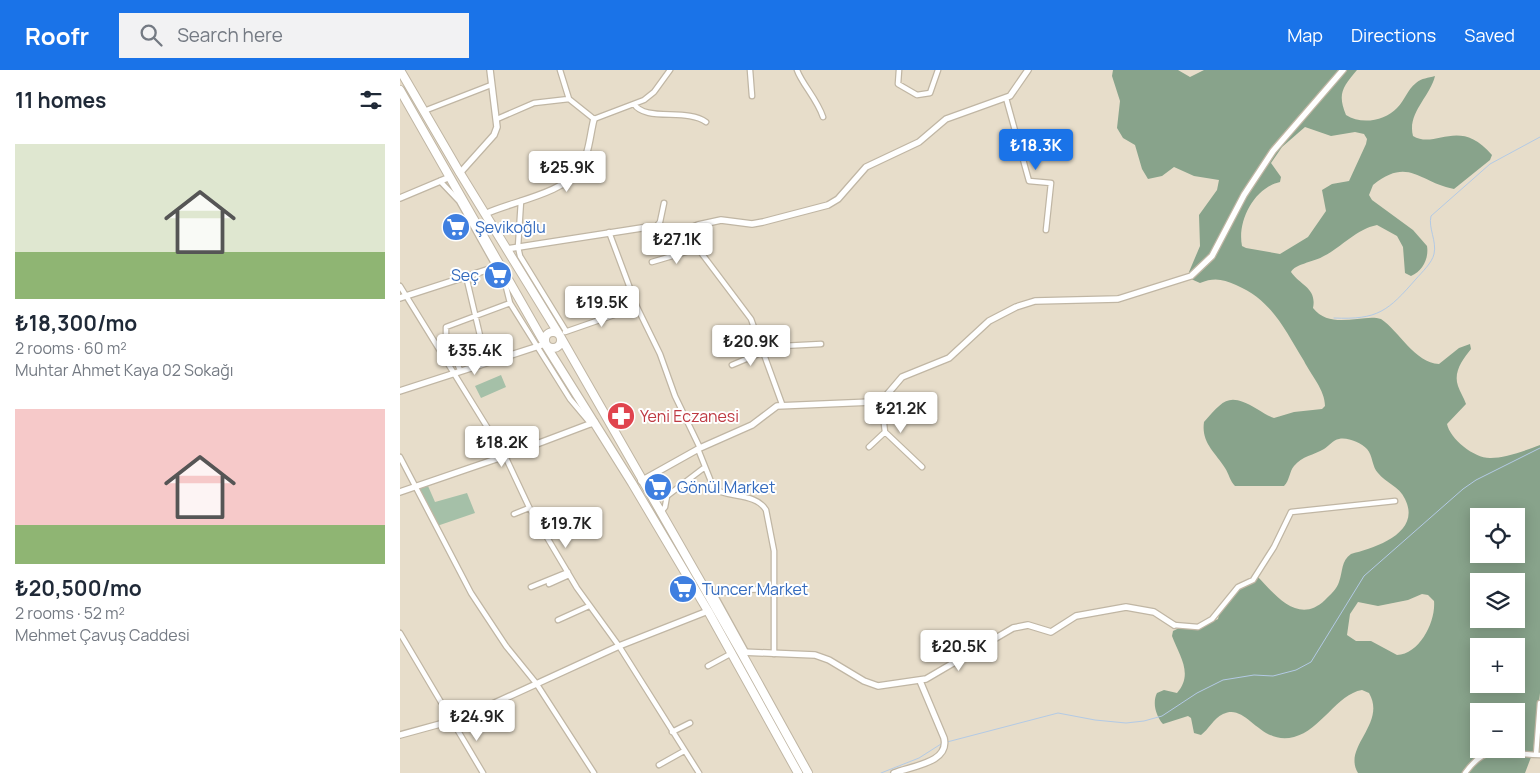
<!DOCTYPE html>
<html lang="en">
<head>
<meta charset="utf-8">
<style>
  body { margin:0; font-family:Manrope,sans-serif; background:#f2f2f3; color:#1f2937; height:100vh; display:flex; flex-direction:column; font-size:19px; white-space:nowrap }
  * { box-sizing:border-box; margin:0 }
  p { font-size:16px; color:#747a83 }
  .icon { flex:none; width:28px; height:28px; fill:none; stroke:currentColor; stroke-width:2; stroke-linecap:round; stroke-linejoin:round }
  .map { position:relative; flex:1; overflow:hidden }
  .sheet { display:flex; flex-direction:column; background:#fff; width:400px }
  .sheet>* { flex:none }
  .controls { position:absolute; left:1070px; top:438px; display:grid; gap:10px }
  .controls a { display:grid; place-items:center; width:55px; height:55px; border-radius:0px; background:#fff; box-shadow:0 2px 12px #0003; font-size:25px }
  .price { position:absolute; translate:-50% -42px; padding:0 11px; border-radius:5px; background:#fff; color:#222; font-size:16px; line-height:32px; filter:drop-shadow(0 1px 2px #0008) }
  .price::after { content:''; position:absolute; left:50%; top:30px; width:15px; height:11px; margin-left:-8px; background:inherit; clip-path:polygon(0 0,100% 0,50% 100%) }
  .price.active { background:#1a73e8; color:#fff }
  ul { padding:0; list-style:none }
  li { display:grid; align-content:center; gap:10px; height:265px; padding:0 15px }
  li span { display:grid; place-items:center; height:155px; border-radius:0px; color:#555 }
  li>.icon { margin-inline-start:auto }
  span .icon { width:90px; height:90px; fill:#fffc; stroke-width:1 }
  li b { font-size:21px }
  h2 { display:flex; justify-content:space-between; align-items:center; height:60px; padding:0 15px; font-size:21px }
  header { display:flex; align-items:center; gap:30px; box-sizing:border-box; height:70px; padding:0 25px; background:#1a73e8; color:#fff }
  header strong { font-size:24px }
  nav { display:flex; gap:28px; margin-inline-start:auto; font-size:18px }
  .search { width:350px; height:45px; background:#f2f2f3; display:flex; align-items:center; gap:12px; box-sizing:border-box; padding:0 18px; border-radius:0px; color:#747a83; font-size:19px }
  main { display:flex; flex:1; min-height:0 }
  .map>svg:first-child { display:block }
  .green { fill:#a5c0a8 }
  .forest { fill:#88a38b; fill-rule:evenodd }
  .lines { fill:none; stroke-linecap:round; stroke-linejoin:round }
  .stream { stroke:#b3cae5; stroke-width:1 }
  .street-casing { stroke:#c0b6a4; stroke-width:7 }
  .secondary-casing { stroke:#c0b6a4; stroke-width:8 }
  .highway-casing { stroke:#c0b6a4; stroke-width:10 }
  .street { stroke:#fff; stroke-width:4.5 }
  .secondary { stroke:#fff; stroke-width:5.5 }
  .highway { stroke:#fff; stroke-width:8 }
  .labels { text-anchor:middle; stroke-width:4; stroke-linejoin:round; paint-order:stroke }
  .shop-label { font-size:16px; fill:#366cbe; stroke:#fff; text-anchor:start }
  .health-label { font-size:16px; fill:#be3a42; stroke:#fff; text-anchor:start }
</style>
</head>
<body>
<header>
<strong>Roofr</strong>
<div class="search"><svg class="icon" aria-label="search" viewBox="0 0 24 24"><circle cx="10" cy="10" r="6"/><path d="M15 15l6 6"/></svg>Search here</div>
<nav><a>Map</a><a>Directions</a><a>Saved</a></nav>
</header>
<main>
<section class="sheet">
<h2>11 homes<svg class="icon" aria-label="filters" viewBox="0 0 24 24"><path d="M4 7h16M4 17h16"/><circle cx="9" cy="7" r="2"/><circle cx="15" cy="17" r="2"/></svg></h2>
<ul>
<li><span style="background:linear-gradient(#dfe7d0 70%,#8fb573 0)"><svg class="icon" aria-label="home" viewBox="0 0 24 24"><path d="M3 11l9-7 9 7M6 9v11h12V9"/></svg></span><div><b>₺18,300/mo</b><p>2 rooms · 60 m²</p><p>Muhtar Ahmet Kaya 02 Sokağı</p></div></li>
<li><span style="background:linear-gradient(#f6c9c9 75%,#8fb573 0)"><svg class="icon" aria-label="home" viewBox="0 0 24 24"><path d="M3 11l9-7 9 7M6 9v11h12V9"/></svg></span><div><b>₺20,500/mo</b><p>2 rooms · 52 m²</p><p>Mehmet Çavuş Caddesi</p></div></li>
</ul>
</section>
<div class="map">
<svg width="1140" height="703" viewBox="0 0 1140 703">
  <rect width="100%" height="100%" fill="#e7ddca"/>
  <path class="green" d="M101 305 106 317 81 328 75 316Z
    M28 416 35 432 67 423 75 443 37 456 18 419Z"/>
  <path class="forest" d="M713 0H778L790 7 804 0H957C943 17 937 23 946 45 961 55 985 51 997 38 1005 30 1007 20 1016 13 1022 8 1028 8 1035 6 1030 27 1007 43 1013 66 1036 80 1059 46 1092 85L1090 90 1054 119C1020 113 1009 86 973 115L969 125 972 130 1013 160 1027 176C1029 188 1023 201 1011 206L1005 203 1003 177 997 166 977 155C956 159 941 178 922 187 913 192 895 194 891 202 901 216 917 218 913 238 931 261 964 243 981 249 999 261 1015 293 1039 294L1059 278 1070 274 1071 279C1063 289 1053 302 1058 316 1060 322 1064 328 1066 334L1047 354C1050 369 1075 389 1091 388 1104 388 1128 380 1140 375V623L1133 682 1125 703H958C942 677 987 654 969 623L962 620C937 624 921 660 894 667 859 676 847 632 823 644 813 649 809 659 801 665L794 663 791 648 788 646 763 654C756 646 752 633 757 623L764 620 777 623C794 604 779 585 772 566L773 561 781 557 803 556 818 549 821 536 835 516 858 507C876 526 899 555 925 530 930 525 937 519 939 512 943 501 941 491 951 484 975 478 1022 463 1005 429 999 416 986 413 978 403 972 397 973 386 967 379 961 373 948 367 939 369 933 370 929 376 924 379 914 385 902 386 894 396 889 402 890 410 884 416H835C830 411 829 404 825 398 815 382 801 373 804 352 824 330 828 322 857 339 863 342 867 346 874 348L894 342 922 339 925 336C925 320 911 305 904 291 884 259 873 231 836 215 823 209 814 207 800 213L791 209 789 202 800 176 799 145 817 120 819 110 794 106 774 97 762 106 748 109 742 99 735 75 723 68 717 58 720 31 712 6ZM905 57 931 66 955 62 964 64 967 69 966 74 949 111 932 114 922 120 926 141 908 167 880 184 846 178 842 176C837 151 854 118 880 112L881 107 871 93 882 77ZM1079 446H1116V484H1079ZM1079 511H1116V549H1079ZM1022 524 1028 525 1034 531C1036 551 1020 584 997 585L971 571H956L947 565 950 544 958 532 978 536 1008 530ZM1079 576H1116V614H1079ZM1079 641H1116V679H1079Z"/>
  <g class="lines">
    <path class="stream" d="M934 248C978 250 988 241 1016 209 1022 202 1032 193 1034 184 1037 171 1028 158 1031 146L1090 94 1140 67
      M547 672 658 643 695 650 726 653 744 651 762 646 797 623 823 610 854 605 873 606 896 600 911 592 964 506 1063 419 1076 410 1140 378
      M481 703 519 688 541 674"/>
    <defs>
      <path id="street" d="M160 0 169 29 194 49 244 30 254 22 270 0
        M350 0 352 26
        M397 0C402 14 417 29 423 47
        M499 0 498 14 517 25 530 23 538 0
        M606 28 629 111 651 113 646 160
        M234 34C245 52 287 38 306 52
        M24 41 91 15
        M97 49 134 33 169 29
        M181 98 189 103H196
        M40 111 59 131 96 197
        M121 131 118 177 120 186 166 261
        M255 158 260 152 264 133
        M284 160 351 249 382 334
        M209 162 237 237 260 284 275 326 300 378
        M252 192 296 179
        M102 201 110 233 170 329 191 354
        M66 206 86 291
        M0 216 105 386 129 437 177 518 219 576 299 703
        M165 262 237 237
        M361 277 421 274
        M332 295 363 282
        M60 300 46 268V257L110 233
        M481 329 485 362 522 397
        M469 377 485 362
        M298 379 314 419C329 428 356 423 366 440L374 481V584
        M0 387 71 523 106 576 136 613 194 703
        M260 443 265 437 267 426 305 397
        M114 444 129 438
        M149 514 169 505
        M131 517 168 502
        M314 524 346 582
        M308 525 341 520 375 519
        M158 550 189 536
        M774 555 798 557 812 549 838 517 853 510 874 477 891 442 995 431
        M0 563 83 703
        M308 596 332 583
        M272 662 290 653
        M1136 685 1140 633
        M259 695 284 681
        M1065 703C1090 669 1105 685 1140 685"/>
      <path id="secondary" d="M60 103 94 65 97 57 90 0
        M0 128 50 107
        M85 144C113 131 163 124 181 98 189 85 190 64 194 49
        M106 179 248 157 274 165 298 155 321 150 352 154 363 152 428 135 438 129 466 97 519 72 546 49 610 26 628 0
        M0 228 102 195
        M0 321 145 274
        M241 411 300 378 352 355 377 336 472 332 485 327 502 307 549 288 589 251 616 237 635 231 718 229 791 206 812 186 844 125 873 81 943 0
        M0 422 105 386 195 352
        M341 582 415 585 429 590 464 611 478 616 526 609 613 558 628 555 651 562 676 546 726 537 754 542 774 555
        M0 665 62 648 219 576 308 541
        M494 703C511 696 550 693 544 668L520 611"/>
      <path id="highway" d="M0 0 60 103 160 266 341 582 408 703
        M0 20 145 274 232 413 308 541 398 703
        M145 270a8 8 0 1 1 16 0a8 8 0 1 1-16 0Z"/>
    </defs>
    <use href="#street" class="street-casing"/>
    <use href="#secondary" class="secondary-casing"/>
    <use href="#highway" class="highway-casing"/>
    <use href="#street" class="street"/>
    <use href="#secondary" class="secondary"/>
    <use href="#highway" class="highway"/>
  </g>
  <defs>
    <symbol id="supermarket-disc" viewBox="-11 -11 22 22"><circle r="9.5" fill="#3f7fe0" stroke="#fff"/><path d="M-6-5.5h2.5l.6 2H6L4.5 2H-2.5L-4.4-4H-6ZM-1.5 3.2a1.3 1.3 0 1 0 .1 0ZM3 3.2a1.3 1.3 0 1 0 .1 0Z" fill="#fff"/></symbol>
    <symbol id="pharmacy-disc" viewBox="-11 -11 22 22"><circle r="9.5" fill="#e0444e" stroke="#fff"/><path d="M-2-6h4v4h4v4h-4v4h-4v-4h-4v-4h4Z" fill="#fff"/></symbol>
  </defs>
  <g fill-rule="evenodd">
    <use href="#supermarket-disc" x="40" y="141" width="32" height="32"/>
    <use href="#supermarket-disc" x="82" y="189" width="32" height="32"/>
    <use href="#pharmacy-disc" x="205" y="330" width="32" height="32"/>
    <use href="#supermarket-disc" x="242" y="401" width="32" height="32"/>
    <use href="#supermarket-disc" x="267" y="503" width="32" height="32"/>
  </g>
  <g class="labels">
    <g class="shop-label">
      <text x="75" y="163">Şevikoğlu</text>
      <text x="79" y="211" text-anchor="end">Seç</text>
      <text x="277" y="423">Gönül Market</text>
      <text x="302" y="525">Tuncer Market</text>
    </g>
    <g class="health-label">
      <text x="240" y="352">Yeni Eczanesi</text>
    </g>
  </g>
</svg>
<div class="controls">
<a><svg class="icon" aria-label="locate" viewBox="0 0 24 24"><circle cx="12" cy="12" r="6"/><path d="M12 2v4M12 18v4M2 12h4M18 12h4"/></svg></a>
<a><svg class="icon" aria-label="layers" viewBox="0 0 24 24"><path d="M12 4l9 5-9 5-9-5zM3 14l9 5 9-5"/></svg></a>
<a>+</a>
<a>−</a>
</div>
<b class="price active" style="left:636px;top:101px">₺18.3K</b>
<b class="price" style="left:167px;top:123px">₺25.9K</b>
<b class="price" style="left:277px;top:195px">₺27.1K</b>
<b class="price" style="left:202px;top:258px">₺19.5K</b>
<b class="price" style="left:351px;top:297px">₺20.9K</b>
<b class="price" style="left:75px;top:306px">₺35.4K</b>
<b class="price" style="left:501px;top:364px">₺21.2K</b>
<b class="price" style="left:102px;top:398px">₺18.2K</b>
<b class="price" style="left:166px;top:479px">₺19.7K</b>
<b class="price" style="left:559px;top:602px">₺20.5K</b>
<b class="price" style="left:77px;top:672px">₺24.9K</b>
</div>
</main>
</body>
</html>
